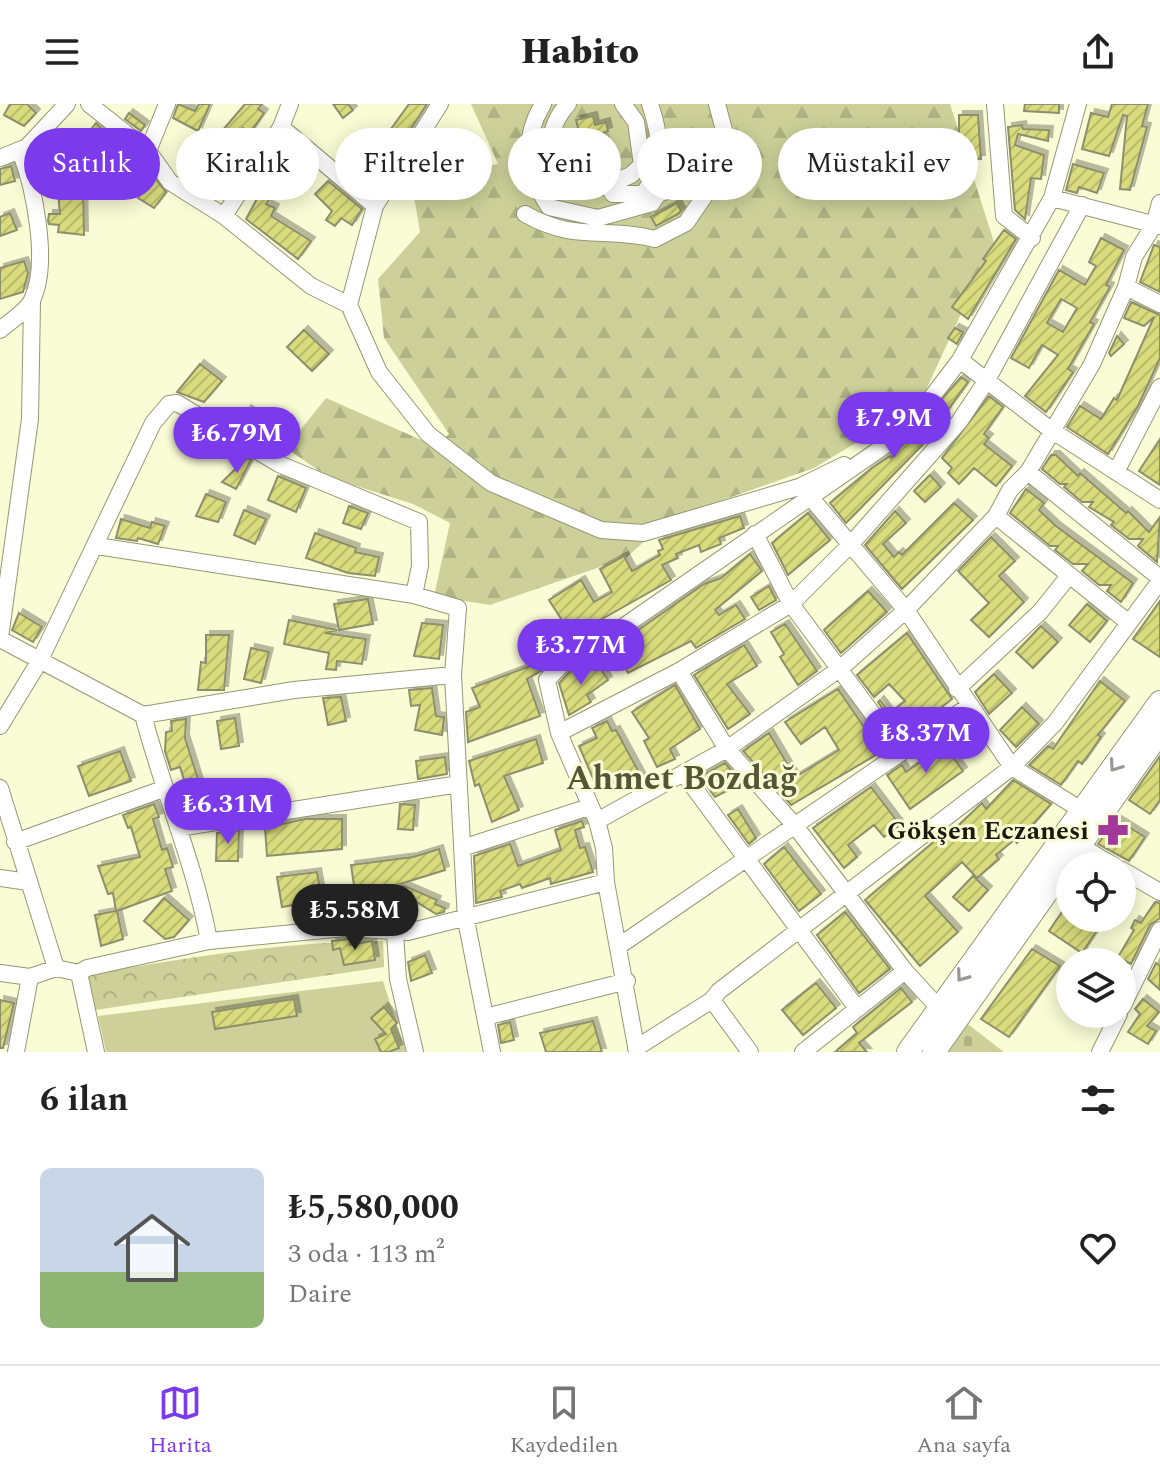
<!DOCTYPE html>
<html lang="tr">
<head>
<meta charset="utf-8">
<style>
  body { margin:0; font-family:Spectral,serif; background:#f2f2f2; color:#222; height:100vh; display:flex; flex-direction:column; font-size:30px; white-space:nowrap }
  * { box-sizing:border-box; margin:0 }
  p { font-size:26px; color:#767676 }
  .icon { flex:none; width:44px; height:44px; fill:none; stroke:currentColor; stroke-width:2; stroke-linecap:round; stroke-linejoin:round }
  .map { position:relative; height:948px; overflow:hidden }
  .panel { display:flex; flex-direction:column; background:#fff; flex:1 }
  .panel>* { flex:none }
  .banner { position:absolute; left:24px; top:24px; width:1112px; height:72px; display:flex; gap:16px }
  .fabs { position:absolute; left:1056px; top:748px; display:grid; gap:16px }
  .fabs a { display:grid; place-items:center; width:80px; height:80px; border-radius:50%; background:#fff; box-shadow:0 4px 20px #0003; font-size:40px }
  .price { position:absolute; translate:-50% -68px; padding:0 18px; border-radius:28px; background:#7c3aed; color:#fff; font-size:26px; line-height:52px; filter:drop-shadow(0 2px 4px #0008) }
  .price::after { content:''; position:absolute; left:50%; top:48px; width:24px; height:18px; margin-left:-12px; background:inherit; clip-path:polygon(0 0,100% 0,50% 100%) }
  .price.on { background:#222; color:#fff }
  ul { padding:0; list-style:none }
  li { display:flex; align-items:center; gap:24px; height:200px; padding:0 40px }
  li span { display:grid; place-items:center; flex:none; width:224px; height:160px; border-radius:12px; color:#555 }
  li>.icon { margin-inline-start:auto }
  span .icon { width:96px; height:96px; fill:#fffc; stroke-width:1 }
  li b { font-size:34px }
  h2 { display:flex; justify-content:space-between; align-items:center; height:96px; padding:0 40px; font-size:34px }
  .chip { padding:0 28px; border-radius:36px; background:#fff; box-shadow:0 4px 20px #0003; font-size:28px; line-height:72px }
  .chip.on { background:#7c3aed; color:#fff }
  header { display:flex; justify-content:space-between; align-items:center; height:104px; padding:0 40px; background:#fff; font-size:36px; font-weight:800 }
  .menu { display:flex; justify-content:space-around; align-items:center; height:112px; border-top:2px solid #e0e0e0; background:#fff; font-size:22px; color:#767676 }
  .menu a { display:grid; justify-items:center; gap:4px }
  .menu .on { color:#7c3aed }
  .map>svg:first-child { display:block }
  .forest { fill:url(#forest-firs) }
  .cemetery { fill:url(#cemetery-stones) }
  .park { fill:url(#park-crowns) }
  .garden { fill:#cdd199 }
  .building { fill:url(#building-hatch); stroke:#8d8f6c; stroke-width:2; fill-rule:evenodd; filter:url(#shadow) }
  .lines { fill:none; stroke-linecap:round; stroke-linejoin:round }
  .minor-casing { stroke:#959774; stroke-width:18 }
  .highway-casing { stroke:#959774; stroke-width:24 }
  .minor { stroke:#fff; stroke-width:16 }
  .highway { stroke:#fff; stroke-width:22 }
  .oneway { stroke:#989892 }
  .labels { text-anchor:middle; stroke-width:6; stroke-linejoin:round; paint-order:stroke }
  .poi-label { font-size:26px; font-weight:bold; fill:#191a0c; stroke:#fafcd6; text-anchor:end }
  .district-label { font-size:34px; font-weight:bold; fill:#535535; stroke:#fafcd6 }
</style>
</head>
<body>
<header><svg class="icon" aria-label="menu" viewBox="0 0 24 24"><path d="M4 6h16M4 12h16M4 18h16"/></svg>Habito<svg class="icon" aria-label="share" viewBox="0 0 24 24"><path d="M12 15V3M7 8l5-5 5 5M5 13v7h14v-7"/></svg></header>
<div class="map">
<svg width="1160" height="948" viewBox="0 0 1160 948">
  <defs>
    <pattern id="forest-firs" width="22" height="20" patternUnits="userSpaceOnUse" patternTransform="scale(2)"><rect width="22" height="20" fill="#cdd199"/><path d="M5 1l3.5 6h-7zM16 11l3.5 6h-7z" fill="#afb383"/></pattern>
    <pattern id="cemetery-stones" width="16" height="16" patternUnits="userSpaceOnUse" patternTransform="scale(2)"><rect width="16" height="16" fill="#cdd199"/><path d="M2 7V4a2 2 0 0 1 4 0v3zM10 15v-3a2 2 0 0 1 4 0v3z" fill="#afb383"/></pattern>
    <pattern id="park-crowns" width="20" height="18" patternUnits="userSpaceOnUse" patternTransform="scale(2)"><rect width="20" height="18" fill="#cdd199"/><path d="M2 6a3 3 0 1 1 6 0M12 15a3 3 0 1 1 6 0" fill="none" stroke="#afb383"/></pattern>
    <pattern id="building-hatch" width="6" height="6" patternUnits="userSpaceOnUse" patternTransform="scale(2)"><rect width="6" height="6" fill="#d8dc7c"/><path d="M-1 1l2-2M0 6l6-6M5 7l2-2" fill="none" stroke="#b9bc6a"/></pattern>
    <filter id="shadow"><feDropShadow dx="4" dy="-4" stdDeviation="0" flood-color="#0004"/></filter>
  </defs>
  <rect width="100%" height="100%" fill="#fafcd6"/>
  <path class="forest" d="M471 0H950L994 138 919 301 814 364 669 415 626 454 490 501 434 492 450 419 413 400 328 373 286 344 326 294 435 342 449 330 384 234 378 175 420 128 412 81 437 71 498 60Z"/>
  <path class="cemetery" d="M965 918 1004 948H945Z"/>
  <path class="park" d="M383 837 384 863 95 906 88 871C187 853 283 838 383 837Z"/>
  <path class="garden" d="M383 877 406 948H106L98 912Z"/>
  <path class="building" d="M10 0H27L36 9 24 22 4 11Z
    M178 0 195 7 199 0H210L198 27 173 14Z
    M245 0H262L258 5 264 9 250 29 243 24 231 36 222 27Z
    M333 0H348L353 6 343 14Z
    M409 0H427L401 40 386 32Z
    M1025 0H1059V9L1024 7Z
    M1112 0H1148L1142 22 1147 23 1130 86 1120 85 1127 12 1123 11 1109 52 1082 45 1091 9 1108 13Z
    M129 9 145 21 141 27 125 15Z
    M959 11H978L981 55 959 56Z
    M593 12 595 21 606 18 608 27 600 30 601 35 582 39 576 16Z
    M96 19 134 59 136 56 146 63 166 88 154 104 138 94 145 84 115 63 110 68 93 51 99 45 85 33Z
    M1022 21 1023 25 1049 26 1048 37 1018 30 1015 41 1044 51 1041 75 1031 74 1025 115 1015 106 1008 23Z
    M367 29 381 36 376 46 390 56 376 75 354 59 351 65 343 60 354 40 360 44Z
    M54 30 71 44 52 62 48 57 38 65 33 52Z
    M224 37 248 55 229 83 209 68 216 58 211 54Z
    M284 40 300 53 293 62 278 49Z
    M1073 60 1104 69 1097 89 1079 83 1077 89 1066 86Z
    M11 62 15 77 0 81V65Z
    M262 73 277 84 266 100 275 104 271 112 311 137 298 155 246 115 259 91 253 87Z
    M83 75 84 131 58 128 59 121 49 120 48 117 49 110H60L57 77Z
    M328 77 362 105 352 121 341 114 335 122 326 116 332 107 315 90Z
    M677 99 681 107 678 110 656 122 651 113Z
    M10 109 17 126 0 132V113Z
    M1004 126 1016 135 968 215 952 203 986 157 983 155Z
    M1101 134 1124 146 1106 181 1110 183 1090 218 1094 220 1068 265 1073 268 1046 308 1025 292 1058 251 1042 241 1029 264 1011 254 1059 166 1085 181 1096 162 1089 158ZM1061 195 1077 204 1063 228 1047 219Z
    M1154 141 1160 143V188L1140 178Z
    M24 157 28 169 23 188 0 195V164Z
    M1131 198 1160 211V254L1138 302 1108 350 1067 323 1080 302 1101 315 1114 294 1117 296 1154 213 1144 222 1124 214Z
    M955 224 963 228 957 240 948 234Z
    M304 226 329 250 312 267 287 243Z
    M1117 232 1124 240 1111 252 1109 249Z
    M200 260 222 277 204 298 177 288Z
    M961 273 968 278 934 325 936 327 846 419 830 399 872 364 890 352 891 354Z
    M989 292 1003 303 984 330 989 334 984 340 1012 362 996 382 974 364 959 380 948 369 952 364 942 354Z
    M247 305 274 324 286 341 281 347 255 320 249 329 239 323Z
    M1160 335V381L1139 367Z
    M1051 351H1056L1078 372 1080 369 1126 409 1128 407 1149 428 1160 413 1157 458 1138 442 1143 435H1129L1111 421 1114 418 1089 403 1093 398H1082L1064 383 1067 380H1060L1042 365Z
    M247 354 251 356 236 385 222 378Z
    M930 371 941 383 925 398 914 387Z
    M278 372 306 384 296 408 268 396Z
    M1026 385 1044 399 1039 406 1056 422 1133 479 1121 498 1107 487 1111 481H1099L1082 467 1088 460H1073L1055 446 1058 442H1050L1010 409Z
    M206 390 226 398 218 418 196 412Z
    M954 399 973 416 902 485 865 441 895 407 906 419 883 440 894 453 899 448 902 451Z
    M349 402 368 409 361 425 343 419Z
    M244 406 266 415 255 440 234 431Z
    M808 409 830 436 788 471 772 439Z
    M740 412 744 424 719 434 721 440 701 448 699 441 676 450 678 454 662 461 671 476 572 532 549 496 581 476 594 498 612 488 600 465 624 452 632 467 660 451 658 447 663 445 659 436Z
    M121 415 150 424 152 418 165 422 158 440 138 434 137 437 116 434Z
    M315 429 356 444 355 448 379 453 375 472 348 469 306 454Z
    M991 433 1015 457 999 472 1024 498 989 533 971 516 989 499 958 467Z
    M750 450 762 467 715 506 719 511 736 501 745 515 696 544 691 537 628 569 614 543 704 480 721 474Z
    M769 482 776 496 759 506 751 493Z
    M868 487 887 508 841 549 824 526Z
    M368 495 373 520 339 526 334 500Z
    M1160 497V553L1133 535Z
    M1087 500 1107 517 1090 538 1069 521Z
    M19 509 42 523 33 538 12 526Z
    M289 516 337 526 325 529 366 535 362 560 337 557 336 566 326 565 329 549 284 540Z
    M422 519 443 521 439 555 414 552Z
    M785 520 817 567 798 581 780 553 784 550 771 528Z
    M1041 522 1058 538 1033 564 1016 548Z
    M907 529 952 595 903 633 878 598 880 596 890 609 905 597 889 580 874 593 857 571Z
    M206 531H229L224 586H198L201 558 206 559Z
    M744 541 757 562 727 580 750 610 728 625 694 571Z
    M251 544 269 548 261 579 244 575Z
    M596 558 608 576 587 591 591 598 569 611 559 579 572 565 576 572Z
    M538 559 541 567 527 575 540 612 468 638 466 608 480 603 472 584Z
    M994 570 1012 589 989 610 975 588Z
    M1100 577 1125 597 1098 631 1101 633 1082 660 1078 657 1061 681 1029 661 1048 642 1053 645Z
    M675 581 700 625 670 645 675 655 657 663 644 637 649 634 632 608Z
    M432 584 436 612 444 613 442 631 415 626 420 601 411 602 409 586Z
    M838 585 881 648 791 701 743 647 769 629 795 673 839 646 825 623 801 640 785 618Z
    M341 593 346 617 328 621 323 594Z
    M1022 603 1039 620 1016 643 1000 626Z
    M235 614 239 642 221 645 217 617Z
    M186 615 185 634 201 685 188 689 180 663 171 666 165 647 166 628 172 627 171 617Z
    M607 617 612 627 616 626 642 674 625 684 620 675 598 686 579 642 597 634 592 624Z
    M536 635 543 659 504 672 519 706 492 718 479 680 475 682 469 657Z
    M940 635 963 667 910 705 887 671 902 661 906 668 930 651 926 645Z
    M120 647 131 677 89 692 78 662Z
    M1160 652V696L1150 710 1129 696Z
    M445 653 447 670 418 675 416 657Z
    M725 659 742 679 715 693 700 673Z
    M1013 676 1051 700 1017 739 1014 736 996 751 999 755 977 774 962 758 925 792 958 828 920 862 865 796 943 730 946 733 982 699 986 705Z
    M871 683 900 721 884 733 874 721 848 741 857 753 844 764 813 724Z
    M246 685V692L256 691V701L234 704 232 686Z
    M154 700 159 713 153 715 162 746 167 744 173 763 165 765 172 787 117 807 123 835 101 842 95 811 116 807 113 789 108 790 98 762 140 753 131 723 128 724 123 711Z
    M400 700 415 701 413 726 398 725Z
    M738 705 756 734 749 740 728 711Z
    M305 715H342V745L267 752 265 724Z
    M1116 715 1145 733 1129 757 1098 740Z
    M582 717 584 723 575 726 580 744 585 743 593 768 551 780 550 774 522 784 520 780 500 787 502 793 476 799 474 752 510 740 518 762 561 746 555 726Z
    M239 726 238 757H216L217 729Z
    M784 743 821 790 799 807 764 760Z
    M439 745 445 766 400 780 437 796 435 800 445 804 444 808 436 810 410 794 379 796 378 784 355 788 351 761 413 753Z
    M317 768 322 796 282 803 277 773Z
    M973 772 988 786 969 807 953 793Z
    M164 794 189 816 174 833 165 835 144 817Z
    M1070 796V814H1105L1082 849 1049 827Z
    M1155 798 1160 799V814L1150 821 1131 860 1118 853 1134 826 1131 824 1135 816 1141 819Z
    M845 808 890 865 859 889 817 831Z
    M349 835 350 841 372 837 375 856 344 861 340 844 333 846 332 837Z
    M1032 845 1060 862 1009 933 981 915Z
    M425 851 432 869 411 877 408 858Z
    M1156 859 1160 862V886L1148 875Z
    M816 879 836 904 803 931 782 906Z
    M901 884 912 898 859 939 867 948H835L857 929 853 923Z
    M294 895 297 912 215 925 212 908Z
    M1143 895 1159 908 1147 922 1156 927 1148 940 1128 928 1140 910 1135 905Z
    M0 896 14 899 3 944H0Z
    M384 903 397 919 391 925 399 944 389 948H381L375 935 386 930 371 914Z
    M593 917 602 948H546L540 929Z
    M510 918 514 936 501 939 498 921Z"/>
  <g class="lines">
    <defs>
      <path id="minor" d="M89 0 148 47 170 78 224 112 311 182 349 201 379 268 428 330 491 379 601 426 643 429 799 383 844 361
        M543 0C521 36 527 69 549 103L598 114 652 99 658 90
        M568 0C544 26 547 59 568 83L586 86 607 81 613 90H658L684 81 707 88
        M995 0 1004 112 1032 134
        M281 23 375 102
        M148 47 167 0
        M0 54 27 43 67 0
        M607 81 631 71 642 61 636 18 623 0
        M644 89C665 60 661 33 650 0
        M1052 94 1160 122
        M525 110C576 139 604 122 655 135L686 119 723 65 724 26 717 0
        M224 112 281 23 290 0
        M1126 183 1160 200
        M349 201 375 102 440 0
        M0 226C9 218 27 207 32 196 50 160 34 82 20 47
        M960 256 1051 326 1160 396
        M1028 368 1160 474
        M1116 368 1160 283
        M811 394 906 506 1012 663 1083 707
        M996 412 1129 519
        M755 430 791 500 901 648
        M414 491 458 504 453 571 466 816 492 948
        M537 525 566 556
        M0 534 30 315 32 197
        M0 535 143 611 294 586 453 571
        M679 567 727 645 796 723 905 867 939 904
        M957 585 1040 508 1068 473
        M143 611C163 687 195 760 209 837
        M0 622 39 558 153 319 169 300 177 299 279 360 419 418 420 462 414 491 97 442
        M559 629 679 567 791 500 851 440 959 318 987 276 1082 101
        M683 669 856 903
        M0 684 56 864
        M597 717 727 645 842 563 906 506 996 412 1010 386 1028 368 1092 260 1126 183 1134 153 1154 121 1160 99
        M178 724 459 680
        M15 738 163 685
        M1079 741 1114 762
        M462 744 589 703
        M1122 766 1160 788
        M0 774 28 778
        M395 828 398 875 415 948
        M619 842 969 602
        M0 869 30 873 56 864 79 869 87 864 209 837 345 824 408 828 606 778
        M79 869 96 948
        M712 896 750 948
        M1122 903 1160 826
        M485 913 627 877
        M636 944 712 896 719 887 1012 663 1055 619 1160 477
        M16 948 30 873
        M637 948 606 778 604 744 597 717 559 629 547 576 566 556 594 543 887 340 931 294 960 256 1052 94 1078 0
        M803 948 905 867
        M1100 948 1119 910"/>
      <path id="highway" d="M908 948 1160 598
        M934 948 1160 628"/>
    </defs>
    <use href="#minor" class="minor-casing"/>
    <use href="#highway" class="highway-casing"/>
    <use href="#minor" class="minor"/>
    <use href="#highway" class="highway"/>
  </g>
  <defs><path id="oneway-chevron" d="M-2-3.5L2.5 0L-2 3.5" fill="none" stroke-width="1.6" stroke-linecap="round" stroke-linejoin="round" transform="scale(2)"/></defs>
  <g class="oneway">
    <use href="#oneway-chevron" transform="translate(1115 662) rotate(125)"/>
    <use href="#oneway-chevron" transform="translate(962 872) rotate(126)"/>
  </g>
  <defs>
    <symbol id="pharmacy-bare" viewBox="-9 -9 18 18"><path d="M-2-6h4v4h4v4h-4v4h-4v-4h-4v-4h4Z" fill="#a23899" stroke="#fafcd6" stroke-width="2.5" paint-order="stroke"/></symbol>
  </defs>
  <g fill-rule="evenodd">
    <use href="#pharmacy-bare" x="1091" y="704" width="44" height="44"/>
  </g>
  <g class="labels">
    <g class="poi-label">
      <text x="1089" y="735">Gökşen Eczanesi</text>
    </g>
    <g class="district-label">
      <text x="682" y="685">Ahmet Bozdağ</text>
    </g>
  </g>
</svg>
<div class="fabs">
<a><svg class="icon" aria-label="locate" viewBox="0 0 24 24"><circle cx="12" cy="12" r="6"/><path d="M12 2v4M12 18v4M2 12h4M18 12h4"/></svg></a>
<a><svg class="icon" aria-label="layers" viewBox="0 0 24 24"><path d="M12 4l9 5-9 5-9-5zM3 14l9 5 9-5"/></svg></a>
</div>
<b class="price" style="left:894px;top:356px">₺7.9M</b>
<b class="price" style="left:237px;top:371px">₺6.79M</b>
<b class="price" style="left:581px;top:583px">₺3.77M</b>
<b class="price" style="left:926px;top:671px">₺8.37M</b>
<b class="price" style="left:228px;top:742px">₺6.31M</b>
<b class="price on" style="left:355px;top:848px">₺5.58M</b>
<div class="banner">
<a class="chip on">Satılık</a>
<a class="chip">Kiralık</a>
<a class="chip">Filtreler</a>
<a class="chip">Yeni</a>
<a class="chip">Daire</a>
<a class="chip">Müstakil ev</a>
</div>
</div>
<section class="panel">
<h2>6 ilan<svg class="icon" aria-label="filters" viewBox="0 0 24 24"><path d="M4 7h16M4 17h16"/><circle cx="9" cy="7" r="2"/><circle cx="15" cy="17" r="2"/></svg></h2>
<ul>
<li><span style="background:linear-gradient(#c9d6e8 65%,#8fb573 0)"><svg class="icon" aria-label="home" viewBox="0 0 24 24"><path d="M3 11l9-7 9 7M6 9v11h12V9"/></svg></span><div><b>₺5,580,000</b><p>3 oda · 113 m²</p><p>Daire</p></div><svg class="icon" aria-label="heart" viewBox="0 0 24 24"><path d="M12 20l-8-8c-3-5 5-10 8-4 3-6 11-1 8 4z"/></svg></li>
</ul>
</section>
<nav class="menu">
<a class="on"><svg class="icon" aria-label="map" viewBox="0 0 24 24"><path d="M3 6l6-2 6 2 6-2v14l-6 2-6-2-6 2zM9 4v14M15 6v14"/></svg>Harita</a>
<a><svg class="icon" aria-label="saved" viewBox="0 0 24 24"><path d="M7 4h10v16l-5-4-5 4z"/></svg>Kaydedilen</a>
<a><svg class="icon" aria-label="home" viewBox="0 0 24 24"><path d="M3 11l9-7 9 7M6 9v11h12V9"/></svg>Ana sayfa</a>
</nav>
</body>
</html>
